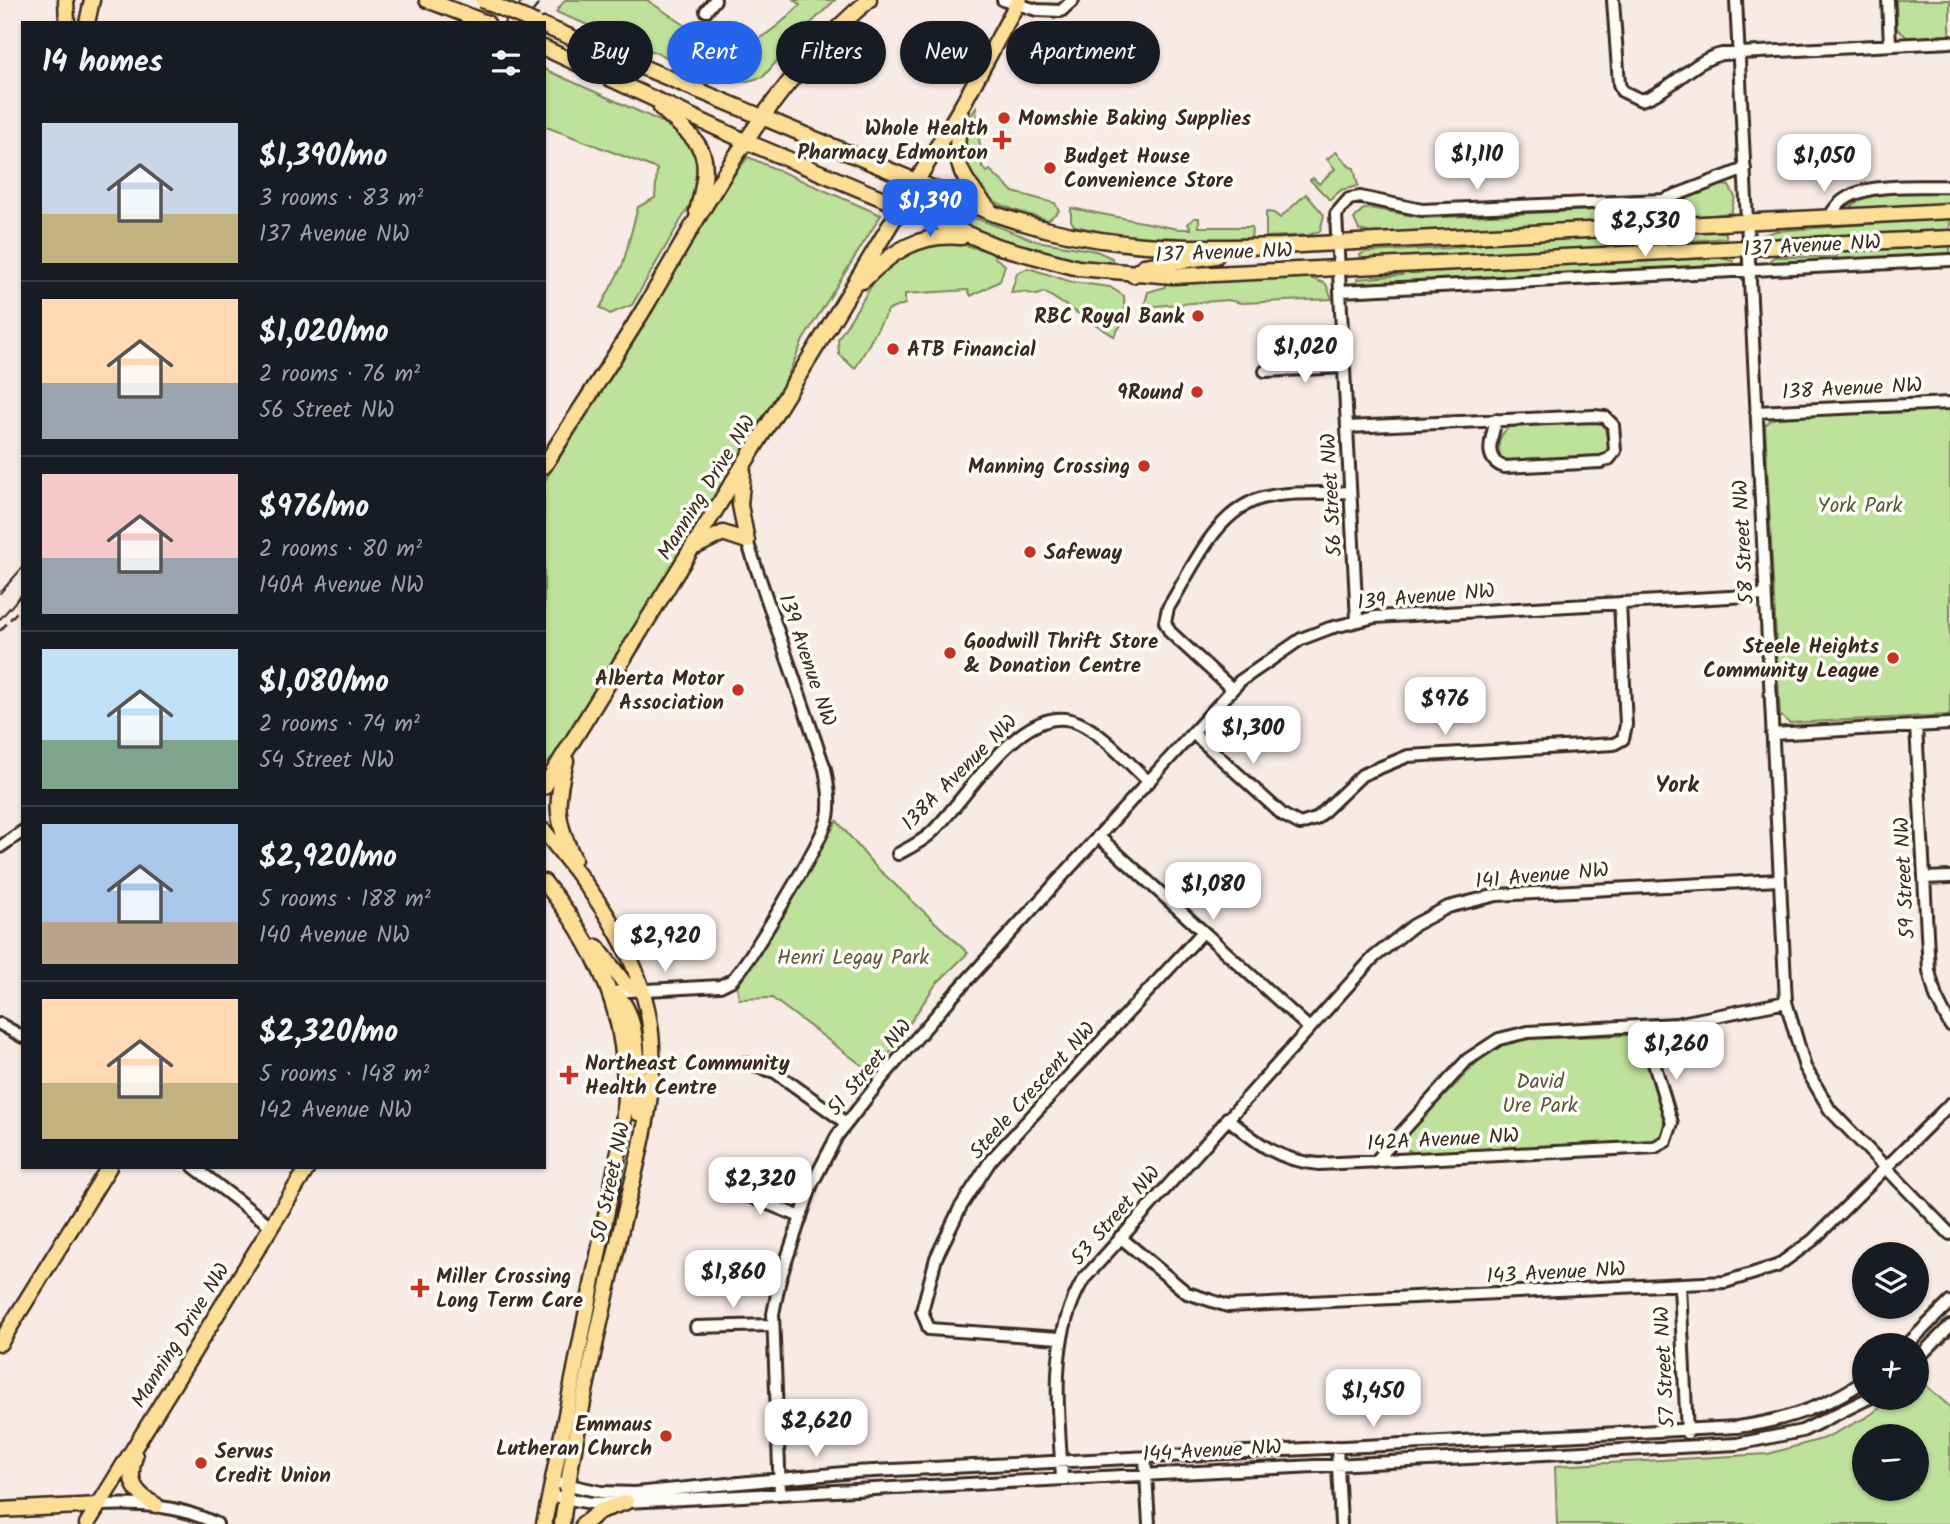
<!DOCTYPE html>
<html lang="en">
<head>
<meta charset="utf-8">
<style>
  body { margin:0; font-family:Kalam,sans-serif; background:#20242c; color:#f1f3f6; height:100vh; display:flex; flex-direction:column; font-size:26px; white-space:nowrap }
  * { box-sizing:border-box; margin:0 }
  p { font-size:23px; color:#9ea1a6 }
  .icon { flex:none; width:38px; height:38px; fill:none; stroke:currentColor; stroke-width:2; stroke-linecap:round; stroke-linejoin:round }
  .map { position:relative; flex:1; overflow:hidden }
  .sheet { position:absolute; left:21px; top:21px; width:525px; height:1148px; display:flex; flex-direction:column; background:#171b24; border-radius:0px; box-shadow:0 2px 5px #0004 }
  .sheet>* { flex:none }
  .banner { position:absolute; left:567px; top:21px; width:665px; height:63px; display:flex; gap:14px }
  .buttons { position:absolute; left:1852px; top:1242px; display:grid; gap:14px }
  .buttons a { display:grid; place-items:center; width:77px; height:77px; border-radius:50%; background:#171b24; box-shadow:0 2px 5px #0004; font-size:35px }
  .price { position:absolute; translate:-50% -60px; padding:0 16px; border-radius:14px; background:#fff; color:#222; font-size:23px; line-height:46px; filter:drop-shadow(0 2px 4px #0008) }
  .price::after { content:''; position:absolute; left:50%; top:42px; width:21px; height:16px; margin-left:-10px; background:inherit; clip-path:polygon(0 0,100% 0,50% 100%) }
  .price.active { background:#2563eb; color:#fff }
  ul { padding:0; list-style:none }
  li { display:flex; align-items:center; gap:21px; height:175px; padding:0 21px }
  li+li { border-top:2px solid #363941 }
  li span { display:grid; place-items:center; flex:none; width:196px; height:140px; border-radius:0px; color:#555 }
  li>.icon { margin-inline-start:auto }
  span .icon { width:84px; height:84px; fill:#fffc; stroke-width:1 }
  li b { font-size:30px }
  h2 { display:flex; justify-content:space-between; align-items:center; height:84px; padding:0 21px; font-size:30px }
  .chip { padding:0 24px; border-radius:32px; background:#171b24; box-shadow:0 2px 5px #0004; font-size:24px; line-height:63px }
  .chip.active { background:#2563eb; color:#fff }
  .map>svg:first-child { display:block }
  .green { fill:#bee19b; stroke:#7c865c; stroke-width:2; fill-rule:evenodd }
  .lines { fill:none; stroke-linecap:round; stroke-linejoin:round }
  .minor-casing { stroke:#3b2a1e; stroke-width:16 }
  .major-casing { stroke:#3b2a1e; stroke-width:19 }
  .minor { stroke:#fdfcf7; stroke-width:10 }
  .major { stroke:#fcde96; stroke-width:14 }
  .tram { stroke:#3b2a1e; stroke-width:2 }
  .rail { stroke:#3b2a1e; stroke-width:2.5; stroke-dasharray:10 5; stroke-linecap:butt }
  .major-bridge-casing { stroke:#3b2a1e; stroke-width:19; stroke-linecap:butt }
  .major-bridge { stroke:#fcde96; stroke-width:14 }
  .poi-dot { fill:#c8321e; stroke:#fdfcf7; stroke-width:2.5 }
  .labels { text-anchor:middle; stroke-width:7; stroke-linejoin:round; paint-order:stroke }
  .poi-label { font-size:21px; font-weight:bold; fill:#3b2a1e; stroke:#fdfcf7; text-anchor:start }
  .street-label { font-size:21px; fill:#3b2a1e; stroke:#fdfcf7 }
  .park-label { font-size:21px; fill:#5c583d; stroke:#fdfcf7 }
  .neighbourhood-label { font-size:23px; font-weight:bold; fill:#3b2a1e; stroke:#fdfcf7 }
</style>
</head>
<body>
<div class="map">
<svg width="1950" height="1524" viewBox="0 0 1950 1524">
  <rect width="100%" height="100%" fill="#f8ebe5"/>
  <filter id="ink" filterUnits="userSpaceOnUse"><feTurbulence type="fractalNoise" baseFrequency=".0143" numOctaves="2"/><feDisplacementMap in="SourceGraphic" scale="14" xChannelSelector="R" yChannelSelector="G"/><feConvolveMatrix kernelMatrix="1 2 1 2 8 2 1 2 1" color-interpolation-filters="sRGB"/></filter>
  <g filter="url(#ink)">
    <path class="green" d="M565 0H647L724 51C757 45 777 28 800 5L794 0H835L804 30 763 77 744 82 718 78 556 12Z
      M1896 0H1950V36L1908 38 1897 29Z
      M544 69 660 121 678 132 700 163 696 194 632 305 610 314 600 308 623 264 638 207 655 198 657 169 544 126Z
      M976 107 982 167 987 172 990 170 1013 192 1055 203 1059 211 1048 220C1011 209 967 201 964 154 963 136 967 122 976 107Z
      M1336 152 1350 167 1354 168 1358 186 1341 190 1330 200 1310 180 1313 178 1319 184 1335 169 1327 159Z
      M748 157 881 215 803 340 777 401 544 777V482L729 182Z
      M1721 185 1729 186 1735 197 1731 213 1677 219 1374 234 1359 230 1354 219 1362 210 1369 208 1425 218 1640 208 1673 204Z
      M1950 192V206L1855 210 1851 206C1868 189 1926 193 1950 192Z
      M1306 194 1324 215 1320 231 1309 235 1266 237V212L1274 213 1280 218Z
      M925 199 1036 241 1096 251 1112 258 1113 263C1082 278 957 223 923 209L921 206Z
      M1071 208 1178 229H1191L1188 224 1194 218H1199V227H1252L1251 241H1146L1075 226 1071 221Z
      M1950 218V232C1925 233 1771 245 1762 235L1776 231Z
      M1713 230 1726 233V238L1557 252 1384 260 1362 259 1360 255 1365 252 1448 248 1516 240Z
      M953 242 994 253V257L1005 265 1000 281 971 296 968 290 905 294V304L888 310 855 369 839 354 838 339 879 274 921 245Z
      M1950 245V254L1767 263 1774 257H1837V251Z
      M1716 257 1733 261 1734 264 1357 284V279L1402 275V272Z
      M1028 268 1072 282 1110 287 1124 296 1125 318 1114 336 1044 292 1037 295 1023 292 1011 293 1017 273Z
      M1308 277 1326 284 1332 299 1241 303 1228 300 1144 307 1148 292 1165 287V283Z
      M1950 409V715L1789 723 1780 715 1765 425 1775 417Z
      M1598 422 1604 424 1609 448 1604 455 1508 460 1501 457C1496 445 1499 435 1509 427Z
      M837 821 873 864 968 953 936 984 875 1075 772 998 739 999 737 986 753 966Z
      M1637 1035 1664 1119 1663 1133 1653 1141 1414 1153 1408 1150 1404 1143 1407 1135 1486 1053 1504 1044 1522 1039Z
      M1918 1378 1950 1407V1524H1557L1555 1466 1768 1454 1825 1438 1867 1417 1894 1398H1916ZM1864 1437H1916V1489H1864Z"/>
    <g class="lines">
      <defs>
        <path id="minor" d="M1003 0 1037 10 1061 11 1073 0
          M1613 0 1619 84 1622 91 1641 100C1672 91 1691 61 1722 54L1950 42
          M1736 0 1786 1002 1805 1067 1830 1110 1950 1234
          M1888 0 1890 45
          M706 11 715 0
          M1830 217C1846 178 1913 188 1950 186
          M1341 291 1950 260
          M1265 371 1344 367
          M1756 412 1950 403
          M1347 427 1594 416 1605 417 1613 425 1615 451 1609 459 1601 462 1504 467C1482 459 1492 438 1496 420
          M1357 621 1336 214 1349 199 1360 197 1422 210 1663 200 1745 169
          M1232 689 1170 632 1165 622 1168 608C1192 570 1215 511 1262 498 1290 491 1322 494 1350 492
          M1916 726 1929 971 1936 997 1950 1025
          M1193 733 1283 815 1300 824 1316 819 1362 775 1408 756 1614 744 1623 739 1626 725 1620 603
          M1772 734 1950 724
          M1098 836 1309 1028
          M0 847 23 831
          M898 854C909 848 921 842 930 834 965 803 1023 696 1079 723 1105 735 1128 763 1149 782
          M1924 878 1950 877
          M610 992 720 986 732 980C750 961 822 842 828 817 831 801 828 785 825 769L747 541
          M0 1024 23 1037
          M744 1063 775 1072 846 1123
          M1227 1118C1257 1143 1279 1161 1319 1164L1655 1147 1666 1141 1672 1123 1643 1026
          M1375 1162 1467 1060 1499 1039 1528 1032 1676 1024 1786 1002
          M194 1167 272 1227
          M722 1195 749 1196 801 1217
          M1120 1237 1187 1293 1228 1306 1725 1282 1777 1266 1813 1240 1950 1104
          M1680 1286 1687 1433
          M696 1327 772 1325
          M1060 1338 929 1329 922 1311 936 1258 960 1208 991 1160 1202 933
          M1906 1346 1950 1302
          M1916 1360 1950 1326
          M1337 1447 1341 1524
          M1145 1457 1149 1524
          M1062 1479C1059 1410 1047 1342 1083 1280L1373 958 1414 925 1448 907 1497 895 1779 880
          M551 1481 601 1492 635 1493 854 1472 1737 1427C1783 1421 1826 1407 1864 1381
          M780 1493 773 1314 780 1279 812 1184 837 1136 883 1077 952 997 1240 681 1301 639 1330 628 1375 617 1765 595
          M558 1497 591 1503 626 1502 1737 1444 1802 1431 1869 1398
          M99 1505C140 1503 179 1505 217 1524"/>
        <path id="major" d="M66 0 67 23
          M427 0 487 23
          M87 23 92 0
          M544 26 992 213C1094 249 1174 249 1280 246L1950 211
          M544 48 747 142 996 246 1078 268 1173 276 1950 238
          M661 108C706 149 713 150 697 212
          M961 115C952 162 958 174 989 209
          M1133 275 1144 266 1216 256
          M863 281C891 252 919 233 961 237
          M544 466C578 412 614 359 647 304 710 197 772 80 869 0
          M695 547 723 533 747 541 740 505 743 472
          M566 761C555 802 555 820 574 859
          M544 787 825 333 963 104 1019 0
          M544 831C589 886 637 947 649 1019 662 1090 634 1169 619 1238 598 1332 575 1428 562 1524
          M544 882C609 961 636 1038 621 1141L544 1524
          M597 947 625 984 642 990
          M610 992C642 1003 638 1085 638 1113
          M0 1343 109 1167
          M135 1456C127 1481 134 1493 156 1505
          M0 1510 99 1505
          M87 1524 308 1167
          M583 1524 600 1511 626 1502"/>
      </defs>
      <use href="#minor" class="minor-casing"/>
      <use href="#major" class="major-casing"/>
      <use href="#minor" class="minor"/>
      <use href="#major" class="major"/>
      <path class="tram" d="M504 23 523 0
        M0 593 23 567
        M0 619 23 593"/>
      <path class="rail" d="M523 23 542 0
        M0 631 23 605"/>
      <defs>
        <path id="major-bridge" d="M482 0 536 23"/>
      </defs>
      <use href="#major-bridge" class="major-bridge-casing"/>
      <use href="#major-bridge" class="major-bridge"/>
    </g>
  </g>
  <g class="poi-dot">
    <circle cx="1004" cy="118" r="7"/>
    <path d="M998.5 129.5h7v7h7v7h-7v7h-7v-7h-7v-7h7z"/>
    <circle cx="1050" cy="168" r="7"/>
    <circle cx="1198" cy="316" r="7"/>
    <circle cx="893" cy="349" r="7"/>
    <circle cx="1197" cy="392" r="7"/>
    <circle cx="1144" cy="466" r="7"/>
    <circle cx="1030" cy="552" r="7"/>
    <circle cx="950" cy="653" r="7"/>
    <circle cx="1893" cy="658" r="7"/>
    <circle cx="738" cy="690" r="7"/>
    <path d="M565.5 1064.5h7v7h7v7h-7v7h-7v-7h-7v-7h7z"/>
    <path d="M416.5 1277.5h7v7h7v7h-7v7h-7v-7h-7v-7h7z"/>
    <circle cx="666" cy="1436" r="7"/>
    <circle cx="201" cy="1463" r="7"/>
  </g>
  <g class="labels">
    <g class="poi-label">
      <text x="1018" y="125">Momshie Baking Supplies</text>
      <text x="988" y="135" text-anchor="end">Whole Health<tspan x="988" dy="24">Pharmacy Edmonton</tspan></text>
      <text x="1064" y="163">Budget House<tspan x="1064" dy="24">Convenience Store</tspan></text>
      <text x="1184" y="323" text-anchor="end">RBC Royal Bank</text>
      <text x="907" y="356">ATB Financial</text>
      <text x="1183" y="399" text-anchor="end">9Round</text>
      <text x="1130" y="473" text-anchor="end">Manning Crossing</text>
      <text x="1044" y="559">Safeway</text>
      <text x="964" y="648">Goodwill Thrift Store<tspan x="964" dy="24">&amp; Donation Centre</tspan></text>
      <text x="1879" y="653" text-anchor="end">Steele Heights<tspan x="1879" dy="24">Community League</tspan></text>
      <text x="724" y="685" text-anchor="end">Alberta Motor<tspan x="724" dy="24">Association</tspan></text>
      <text x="585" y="1070">Northeast Community<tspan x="585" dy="24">Health Centre</tspan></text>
      <text x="436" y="1283">Miller Crossing<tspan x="436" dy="24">Long Term Care</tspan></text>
      <text x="652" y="1431" text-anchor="end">Emmaus<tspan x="652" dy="24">Lutheran Church</tspan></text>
      <text x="215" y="1458">Servus<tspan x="215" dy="24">Credit Union</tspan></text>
    </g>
    <g class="street-label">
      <text transform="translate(1812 245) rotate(-3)" y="7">137 Avenue NW</text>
      <text transform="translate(1224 252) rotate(-2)" y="7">137 Avenue NW</text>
      <text transform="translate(1852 388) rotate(-3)" y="7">138 Avenue NW</text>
      <text transform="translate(706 487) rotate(-58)" y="7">Manning Drive NW</text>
      <text transform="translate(1331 495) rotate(-93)" y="7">56 Street NW</text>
      <text transform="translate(1743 542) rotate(-93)" y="7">58 Street NW</text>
      <text transform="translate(1426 596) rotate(-5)" y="7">139 Avenue NW</text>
      <text transform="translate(808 660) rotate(71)" y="7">139 Avenue NW</text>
      <text transform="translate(959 772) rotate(-45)" y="7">138A Avenue NW</text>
      <text transform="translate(1542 875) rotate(-5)" y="7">141 Avenue NW</text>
      <text transform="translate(1904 878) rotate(-93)" y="7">59 Street NW</text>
      <text transform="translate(869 1067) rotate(-50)" y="7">51 Street NW</text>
      <text transform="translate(1032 1090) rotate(-48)" y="7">Steele Crescent NW</text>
      <text transform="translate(1443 1139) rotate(-3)" y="7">142A Avenue NW</text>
      <text transform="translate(610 1182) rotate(-78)" y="7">50 Street NW</text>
      <text transform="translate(1115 1215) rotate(-49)" y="7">53 Street NW</text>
      <text transform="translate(1556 1272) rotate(-3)" y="7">143 Avenue NW</text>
      <text transform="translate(180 1335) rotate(-58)" y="7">Manning Drive NW</text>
      <text transform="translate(1664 1367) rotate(-93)" y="7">57 Street NW</text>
      <text transform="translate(1212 1450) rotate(-3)" y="7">144 Avenue NW</text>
    </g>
    <g class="park-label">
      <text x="1860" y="512">York Park</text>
      <text x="853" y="964">Henri Legay Park</text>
      <text x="1540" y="1088">David<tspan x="1540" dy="24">Ure Park</tspan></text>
    </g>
    <g class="neighbourhood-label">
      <text x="1677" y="792">York</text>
    </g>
  </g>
</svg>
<div class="buttons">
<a><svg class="icon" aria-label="layers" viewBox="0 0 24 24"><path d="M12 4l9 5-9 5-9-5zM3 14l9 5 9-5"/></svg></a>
<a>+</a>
<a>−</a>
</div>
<b class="price" style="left:1477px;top:192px">$1,110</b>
<b class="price" style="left:1824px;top:194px">$1,050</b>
<b class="price active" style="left:930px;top:239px">$1,390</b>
<b class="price" style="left:1645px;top:259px">$2,530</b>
<b class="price" style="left:1305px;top:385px">$1,020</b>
<b class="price" style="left:1445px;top:737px">$976</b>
<b class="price" style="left:1253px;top:766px">$1,300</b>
<b class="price" style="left:1213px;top:922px">$1,080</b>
<b class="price" style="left:665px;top:974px">$2,920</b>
<b class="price" style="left:1676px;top:1082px">$1,260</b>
<b class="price" style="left:760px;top:1217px">$2,320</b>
<b class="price" style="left:733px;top:1310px">$1,860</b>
<b class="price" style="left:1373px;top:1429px">$1,450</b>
<b class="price" style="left:816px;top:1459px">$2,620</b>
<div class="banner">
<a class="chip">Buy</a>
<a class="chip active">Rent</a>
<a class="chip">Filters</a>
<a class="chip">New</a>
<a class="chip">Apartment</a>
</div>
<section class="sheet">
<h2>14 homes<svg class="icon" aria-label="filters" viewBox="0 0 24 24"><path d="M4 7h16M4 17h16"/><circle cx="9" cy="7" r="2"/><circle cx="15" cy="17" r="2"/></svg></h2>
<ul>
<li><span style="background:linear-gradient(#c9d6e8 65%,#c2b280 0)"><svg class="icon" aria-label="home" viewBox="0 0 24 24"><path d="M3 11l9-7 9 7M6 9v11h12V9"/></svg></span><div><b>$1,390/mo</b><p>3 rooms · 83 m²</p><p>137 Avenue NW</p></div></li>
<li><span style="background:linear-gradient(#ffd9b3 60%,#9aa5b1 0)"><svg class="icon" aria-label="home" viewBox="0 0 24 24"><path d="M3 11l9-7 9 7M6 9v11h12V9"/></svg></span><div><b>$1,020/mo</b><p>2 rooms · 76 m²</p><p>56 Street NW</p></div></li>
<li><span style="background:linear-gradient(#f6c9c9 60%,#9aa5b1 0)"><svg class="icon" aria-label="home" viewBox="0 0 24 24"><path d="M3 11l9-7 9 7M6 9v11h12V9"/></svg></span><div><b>$976/mo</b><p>2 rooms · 80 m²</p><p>140A Avenue NW</p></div></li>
<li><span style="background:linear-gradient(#bfe0f5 65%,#7fa58c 0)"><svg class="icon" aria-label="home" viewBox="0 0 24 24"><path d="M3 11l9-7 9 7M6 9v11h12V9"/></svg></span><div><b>$1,080/mo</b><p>2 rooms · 74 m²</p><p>54 Street NW</p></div></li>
<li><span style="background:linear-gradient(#a9c7e8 70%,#b9a48a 0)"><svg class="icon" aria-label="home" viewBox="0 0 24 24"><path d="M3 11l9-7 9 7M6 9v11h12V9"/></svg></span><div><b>$2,920/mo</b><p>5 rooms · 188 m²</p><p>140 Avenue NW</p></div></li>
<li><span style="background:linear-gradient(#ffd9b3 60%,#c2b280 0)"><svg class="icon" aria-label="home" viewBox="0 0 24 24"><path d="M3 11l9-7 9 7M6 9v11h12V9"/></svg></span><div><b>$2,320/mo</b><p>5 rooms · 148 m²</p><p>142 Avenue NW</p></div></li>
</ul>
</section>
</div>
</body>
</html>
